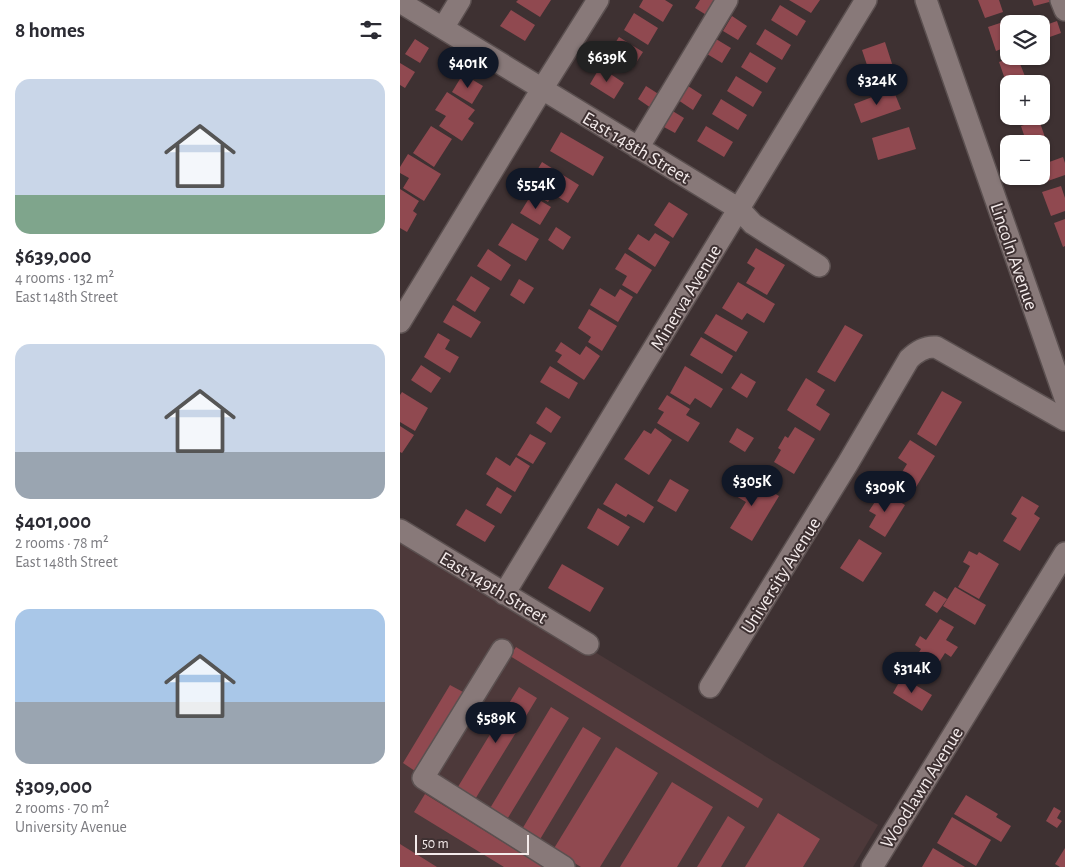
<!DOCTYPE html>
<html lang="en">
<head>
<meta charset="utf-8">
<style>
  body { margin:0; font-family:"Alegreya Sans",sans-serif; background:#f7f7f7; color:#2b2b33; height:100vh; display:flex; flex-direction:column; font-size:19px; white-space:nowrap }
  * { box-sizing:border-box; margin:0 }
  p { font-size:16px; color:#7c7c81 }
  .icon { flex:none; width:28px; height:28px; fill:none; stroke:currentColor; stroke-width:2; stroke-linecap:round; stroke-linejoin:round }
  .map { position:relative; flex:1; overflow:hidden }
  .sheet { display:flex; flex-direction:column; background:#fff; width:400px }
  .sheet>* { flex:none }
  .fabs { position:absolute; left:600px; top:15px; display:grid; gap:10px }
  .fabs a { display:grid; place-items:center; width:50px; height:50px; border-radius:10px; background:#fff; box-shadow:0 1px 4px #0004; font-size:25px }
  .scale { position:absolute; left:15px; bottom:12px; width:114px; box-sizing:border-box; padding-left:5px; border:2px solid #f4ebeb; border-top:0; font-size:14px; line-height:18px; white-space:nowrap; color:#f4ebeb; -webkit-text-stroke:4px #3e3132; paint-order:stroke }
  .price { position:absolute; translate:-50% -42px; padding:0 11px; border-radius:18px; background:#111827; color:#fff; font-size:16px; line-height:32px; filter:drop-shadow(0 1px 2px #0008) }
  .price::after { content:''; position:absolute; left:50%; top:30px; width:15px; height:11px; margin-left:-8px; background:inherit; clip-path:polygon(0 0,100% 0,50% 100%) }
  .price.active { background:#222; color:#fff }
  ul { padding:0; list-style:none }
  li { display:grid; align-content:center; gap:10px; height:265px; padding:0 15px }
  li span { display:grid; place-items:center; height:155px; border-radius:15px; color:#555 }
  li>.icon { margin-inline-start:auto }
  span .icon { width:90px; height:90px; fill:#fffc; stroke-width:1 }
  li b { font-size:21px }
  h2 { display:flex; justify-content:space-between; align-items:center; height:60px; padding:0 15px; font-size:21px }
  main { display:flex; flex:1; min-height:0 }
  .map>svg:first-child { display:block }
  .built { fill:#4d393a }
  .building { fill:#904950 }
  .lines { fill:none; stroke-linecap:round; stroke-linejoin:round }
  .minor-casing { stroke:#5b5050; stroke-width:24 }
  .minor { stroke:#887979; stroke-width:21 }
  .labels { text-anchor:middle; stroke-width:4; stroke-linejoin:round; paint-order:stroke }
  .street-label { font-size:19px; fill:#f4ebeb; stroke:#3e3132 }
</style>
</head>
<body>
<main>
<section class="sheet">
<h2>8 homes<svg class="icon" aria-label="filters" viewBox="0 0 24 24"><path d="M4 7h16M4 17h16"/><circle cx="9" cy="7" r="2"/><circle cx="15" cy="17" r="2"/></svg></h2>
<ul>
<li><span style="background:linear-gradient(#c9d6e8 75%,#7fa58c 0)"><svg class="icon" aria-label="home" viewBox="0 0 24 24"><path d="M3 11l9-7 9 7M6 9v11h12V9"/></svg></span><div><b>$639,000</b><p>4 rooms · 132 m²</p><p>East 148th Street</p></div></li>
<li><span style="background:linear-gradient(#c9d6e8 70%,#9aa5b1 0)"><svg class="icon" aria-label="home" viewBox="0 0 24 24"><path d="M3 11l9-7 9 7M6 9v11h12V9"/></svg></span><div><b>$401,000</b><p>2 rooms · 78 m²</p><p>East 148th Street</p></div></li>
<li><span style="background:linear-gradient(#a9c7e8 60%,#9aa5b1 0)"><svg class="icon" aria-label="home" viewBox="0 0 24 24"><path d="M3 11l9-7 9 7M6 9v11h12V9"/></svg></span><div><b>$309,000</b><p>2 rooms · 70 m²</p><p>University Avenue</p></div></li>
</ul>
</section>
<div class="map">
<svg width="665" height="867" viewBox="0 0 665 867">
  <rect width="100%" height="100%" fill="#3e3132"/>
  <path class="built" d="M0 533 478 825 453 867H0Z"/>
  <path class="building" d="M118 0H151L140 17 116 2Z
    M243 0H265L273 5 263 22 239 7Z
    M300 0H313L317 3 308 16 295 8Z
    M389 0H420L411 13Z
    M578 0H599L603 12 585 18Z
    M632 0H652L653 1 634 6Z
    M380 5 406 21 397 36 371 20Z
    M111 10 135 25 125 41 100 26Z
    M234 13 258 28 248 45 224 30Z
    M332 16 347 26 338 40 323 31Z
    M606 21 609 28V46L596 51 588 27Z
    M657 21 661 33 647 38 643 26Z
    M365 29 391 45 382 60 356 44Z
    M219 37 243 52 232 69 208 54Z
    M15 39 29 48 20 63 5 54Z
    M316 39 331 48 322 63 307 54Z
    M485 42 496 76 473 83 462 50Z
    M350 52 376 68 367 83 341 67Z
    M615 56H617L626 79 607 85 599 62Z
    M0 63 15 72 5 88 0 85Z
    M200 67 224 83 214 99 190 84Z
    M63 74 83 86 72 104 52 92Z
    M336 76 362 92 353 107 327 91Z
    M246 86 260 95 251 108 238 99Z
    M288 86 302 95 293 110 278 100Z
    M493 89 501 109 461 123 454 104Z
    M47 92 75 110 68 119 74 123 62 141 39 126 46 116 35 110Z
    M321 99 347 115 338 130 312 114Z
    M271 110 284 118 275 133 262 126Z
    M639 120 647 143 641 145V144H627L621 126Z
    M31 126 52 139 34 167 13 153Z
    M306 126 333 142 324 157 297 141Z
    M509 127 516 149 478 160 472 138Z
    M161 132 204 157 193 176 150 151Z
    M8 154 41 174 24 201 3 188 9 178 0 173V167Z
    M663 157 665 163V175L645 182 641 170V165Z
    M142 162 179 185 168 203 153 194 148 202 126 189Z
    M661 186 665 198V211L651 216 642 192Z
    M0 189 19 201 13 211 17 214 7 232 0 228Z
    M131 195 151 207 140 225 120 213Z
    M269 202 288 214 273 238 254 225Z
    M665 219V246L663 247 654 223Z
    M112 223 139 239 126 261 98 245Z
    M156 227 171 237 163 250 148 240Z
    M255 233 270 242 255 267 228 249 238 234 249 241Z
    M356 248 385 265 367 295 346 283 355 268 347 263Z
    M88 249 111 265 101 281 77 266Z
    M225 253 252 270 237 294 222 285 227 276 215 269Z
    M71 276 90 288 75 312 56 300Z
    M119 279 134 288 124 304 110 295Z
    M338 282 375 304 364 323 347 313 342 320 322 308Z
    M200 288 215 297 220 289 233 297 218 322 190 305Z
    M53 305 81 322 71 338 43 322Z
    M189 309 217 326 202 351 188 342 191 337 178 328Z
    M316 314 348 332 336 352 304 333Z
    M445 325 463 335 435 382 417 372Z
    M38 333 50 340 45 349 59 357 50 373 24 357Z
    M301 337 333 356 322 374 290 355Z
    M161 342 180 355 186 346 200 356 184 380 157 362 162 355 155 351Z
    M21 365 41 378 31 393 11 380Z
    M150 366 178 383 169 399 140 382Z
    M285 366 323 389 311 408 295 398 290 405 270 393Z
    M341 373 356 382 347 398 331 388Z
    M406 378 425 390 416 405 430 414 420 431 387 410Z
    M542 391 562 402 536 446 517 434Z
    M2 392 28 408 15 431 0 422V395Z
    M267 395 290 409 286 415 300 423 288 442 257 423 264 412 258 409Z
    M146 407 161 417 151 433 136 423Z
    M0 426 14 435 2 453 0 452Z
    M395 427 415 439 394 474 374 462 381 450 378 448 385 436 388 438Z
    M255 428 272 440 249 475 224 459 244 430 251 434Z
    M337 428 354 438 345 452 329 442Z
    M130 434 146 443 133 464 117 455Z
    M510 440 535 456 513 492 496 482 507 464 498 458Z
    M96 457 110 466 116 457 130 466 115 492 86 474Z
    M342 474 379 496 352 541 330 528 346 502 331 493Z
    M270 479 289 490 276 512 257 501Z
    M216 483 254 507 244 523 228 514 226 517 203 504Z
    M97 487 112 496 101 514 86 505Z
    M482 491 505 505 485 537 469 527 476 515 469 511Z
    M622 496 639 506 634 514 640 518 620 551 603 541 617 518 611 514Z
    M198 508 230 527 218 546 187 528Z
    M66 509 95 526 85 542 56 525Z
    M459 539 482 553 463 582 440 568Z
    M569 551 577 555 579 552 599 564 579 599 558 587 570 566 563 562Z
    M162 564 204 588 190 612 148 588Z
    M555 587 586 605 575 625 543 606Z
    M534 591 547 599 537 613 525 605Z
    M540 619 554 627 546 640 558 647 551 657 545 653 536 667 528 662 524 669 513 662 521 649 515 645 520 636 526 640Z
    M116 647 363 799 358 808 110 656Z
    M502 677 532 695 522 711 493 693Z
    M50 685 63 692 15 771 3 763Z
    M119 687 137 698 74 801 56 790Z
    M151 707 169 718 106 821 89 810Z
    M183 727 201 738 139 841 121 831Z
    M216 747 258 773 200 867H181L153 850Z
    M272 782 313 807 277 867H220Z
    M25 794 143 867H104L14 812Z
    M566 795 598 814 596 817 611 826 601 842 554 814Z
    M654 807 661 811 657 818 662 821 657 828 646 821Z
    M378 813 420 839 403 867H345Z
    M328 816 345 827 321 867H297Z
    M552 817 591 840 576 866 537 843Z
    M0 844 37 867H0Z
    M533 848 565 867H522Z
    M665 848V867H660L655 864Z"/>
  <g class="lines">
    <defs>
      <path id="minor" d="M526 0 665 398
        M661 0 665 10
        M0 2 339 209 353 224 419 266
        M43 28 60 0
        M238 148 327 0
        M0 322 142 89 198 0
        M0 530 188 644
        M104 594 466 0
        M102 650 23 778 164 867
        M310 687 448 463 509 359C517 351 525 346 536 347L665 420
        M472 867 665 553"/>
    </defs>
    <use href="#minor" class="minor-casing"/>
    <use href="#minor" class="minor"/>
  </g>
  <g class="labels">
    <g class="street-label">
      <text transform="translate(237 147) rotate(31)" y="7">East 148th Street</text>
      <text transform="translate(615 256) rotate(71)" y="7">Lincoln Avenue</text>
      <text transform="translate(285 297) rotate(-59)" y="7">Minerva Avenue</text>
      <text transform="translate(380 575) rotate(-58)" y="7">University Avenue</text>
      <text transform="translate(94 587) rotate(31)" y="7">East 149th Street</text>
      <text transform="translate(521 787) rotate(-58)" y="7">Woodlawn Avenue</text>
    </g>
  </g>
</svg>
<div class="fabs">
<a><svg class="icon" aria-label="layers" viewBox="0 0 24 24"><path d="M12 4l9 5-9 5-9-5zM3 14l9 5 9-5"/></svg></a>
<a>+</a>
<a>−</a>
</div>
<div class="scale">50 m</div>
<b class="price active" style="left:207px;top:83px">$639K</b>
<b class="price" style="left:68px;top:89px">$401K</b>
<b class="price" style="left:477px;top:106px">$324K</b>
<b class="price" style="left:136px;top:210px">$554K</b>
<b class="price" style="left:352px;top:507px">$305K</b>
<b class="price" style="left:485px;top:513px">$309K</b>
<b class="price" style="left:512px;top:694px">$314K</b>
<b class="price" style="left:96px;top:744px">$589K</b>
</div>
</main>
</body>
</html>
